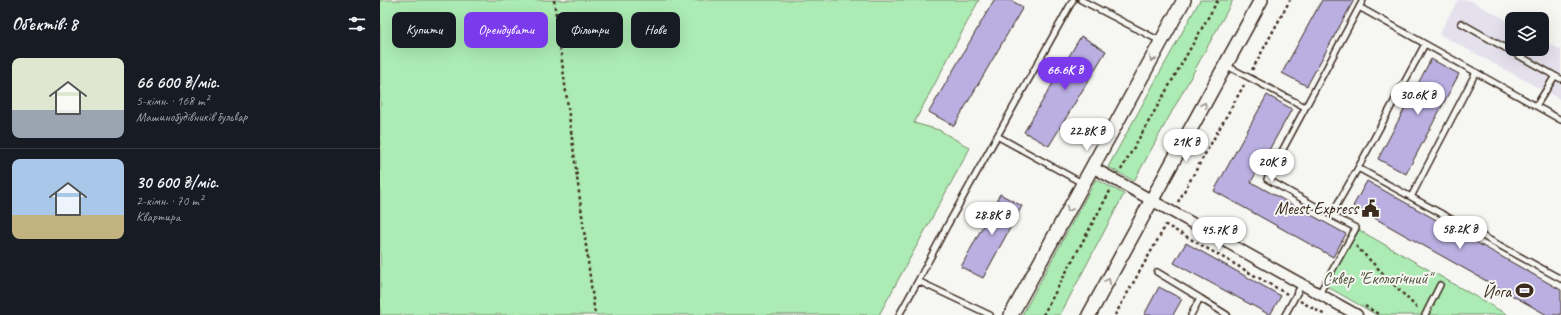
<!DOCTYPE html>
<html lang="uk">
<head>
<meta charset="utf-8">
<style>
  body { margin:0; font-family:Caveat,sans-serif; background:#242831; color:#f1f3f6; height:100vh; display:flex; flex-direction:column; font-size:15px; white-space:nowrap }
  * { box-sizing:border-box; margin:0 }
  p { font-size:13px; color:#9ea1a6 }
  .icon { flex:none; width:22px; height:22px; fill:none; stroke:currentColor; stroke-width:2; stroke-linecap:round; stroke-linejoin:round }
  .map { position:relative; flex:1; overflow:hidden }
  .side { display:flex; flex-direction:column; background:#171b24; width:380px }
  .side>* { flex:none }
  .guide { position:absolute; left:12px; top:12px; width:380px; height:36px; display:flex; gap:8px }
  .buttons { position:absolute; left:1125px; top:12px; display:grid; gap:8px }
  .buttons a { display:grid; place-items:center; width:44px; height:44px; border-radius:8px; background:#171b24; box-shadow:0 4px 16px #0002; font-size:20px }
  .price { position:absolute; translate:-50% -34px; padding:0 9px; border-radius:14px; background:#fff; color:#222; font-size:13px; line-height:26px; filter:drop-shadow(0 1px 2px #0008) }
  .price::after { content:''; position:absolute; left:50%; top:24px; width:12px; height:9px; margin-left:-6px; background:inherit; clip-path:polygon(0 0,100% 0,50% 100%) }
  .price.current { background:#7c3aed; color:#fff }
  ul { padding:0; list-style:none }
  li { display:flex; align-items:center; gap:12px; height:100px; padding:0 12px }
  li+li { border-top:1px solid #363941 }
  li span { display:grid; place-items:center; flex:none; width:112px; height:80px; border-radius:8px; color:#555 }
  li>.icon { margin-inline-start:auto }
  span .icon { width:48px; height:48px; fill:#fffc; stroke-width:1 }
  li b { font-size:17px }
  h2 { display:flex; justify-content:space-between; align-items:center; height:48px; padding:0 12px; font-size:17px }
  .chip { padding:0 14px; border-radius:8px; background:#171b24; box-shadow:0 4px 16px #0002; font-size:14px; line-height:36px }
  .chip.current { background:#7c3aed; color:#fff }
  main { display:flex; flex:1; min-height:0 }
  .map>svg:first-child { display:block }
  .built { fill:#e4e1ed }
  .green { fill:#acebb3; stroke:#748a68 }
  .building { fill:#b9afe0; stroke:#3b2a1e }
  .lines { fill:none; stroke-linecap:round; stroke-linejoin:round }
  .service-casing { stroke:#3b2a1e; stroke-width:8 }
  .minor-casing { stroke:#3b2a1e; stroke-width:13 }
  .tertiary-casing { stroke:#3b2a1e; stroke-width:16 }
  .path { stroke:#3b2a1e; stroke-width:2.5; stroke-dasharray:3 3; stroke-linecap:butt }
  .service { stroke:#f6f6f2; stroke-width:5 }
  .minor { stroke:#f6f6f2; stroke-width:10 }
  .tertiary { stroke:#f6f6f2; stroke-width:13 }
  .oneway { stroke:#989088 }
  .labels { text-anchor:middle; stroke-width:4; stroke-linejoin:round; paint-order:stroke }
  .poi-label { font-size:17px; fill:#3b2a1e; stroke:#f6f6f2; text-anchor:end }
  .park-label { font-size:17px; fill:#575a43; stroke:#f6f6f2 }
</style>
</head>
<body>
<main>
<section class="side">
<h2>Об’єктів: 8<svg class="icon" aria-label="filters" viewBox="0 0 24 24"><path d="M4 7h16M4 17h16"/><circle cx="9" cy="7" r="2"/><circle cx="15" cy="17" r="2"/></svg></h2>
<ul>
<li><span style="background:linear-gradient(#dfe7d0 65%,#9aa5b1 0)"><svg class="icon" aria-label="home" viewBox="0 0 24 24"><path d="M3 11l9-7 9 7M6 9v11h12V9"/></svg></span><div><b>66 600 ₴/міс.</b><p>5-кімн. · 168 m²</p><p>Машинобудівників бульвар</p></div></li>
<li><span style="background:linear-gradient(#a9c7e8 70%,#c2b280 0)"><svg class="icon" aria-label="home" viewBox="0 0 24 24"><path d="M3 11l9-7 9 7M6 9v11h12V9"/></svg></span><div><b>30 600 ₴/міс.</b><p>2-кімн. · 70 m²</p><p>Квартира</p></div></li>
</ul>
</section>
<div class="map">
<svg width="1181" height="315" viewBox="0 0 1181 315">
  <rect width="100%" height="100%" fill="#f6f6f2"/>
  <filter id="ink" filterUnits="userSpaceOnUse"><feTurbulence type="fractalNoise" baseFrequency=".025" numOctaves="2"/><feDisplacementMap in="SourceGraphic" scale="8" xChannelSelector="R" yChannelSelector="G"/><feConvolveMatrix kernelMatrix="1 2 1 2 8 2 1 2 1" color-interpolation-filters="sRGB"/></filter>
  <g filter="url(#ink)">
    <path class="built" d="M1078 0H1089L1132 23V49H1162V40L1181 50V100L1059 34Z"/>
    <path class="green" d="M0 0H599L534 123 559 130 590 148 499 315H0Z
      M820 0H853L754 181 728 167Z
      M716 179 744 194 680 315H642Z
      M979 230 1128 315H997L946 286Z"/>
    <path class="building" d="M614 0H630L643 7 574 126 549 112Z
      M942 0H974L927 86 902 73Z
      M701 36 726 51 669 146 644 132Z
      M1051 59 1079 74 1026 174 998 159Z
      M887 95 912 109 871 182 966 234 953 257 834 191Z
      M987 181 1181 290V315H1167L973 206Z
      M620 194 642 206 603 278 581 267Z
      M806 243 901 296 890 315 794 263Z
      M779 287 802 299 793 315H764Z"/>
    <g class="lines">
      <defs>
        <path id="service" d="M701 0 782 42
          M983 0 887 179 951 215 978 168 1181 279
          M979 7 1181 120
          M1081 23 1175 76 1156 106
          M847 66 925 107
          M1175 76 1181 79
          M617 136 702 183
          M978 168 1045 44
          M1031 197 1096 72
          M777 272 820 298
          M939 294 976 228 951 215
          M519 315 538 281
          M610 315 538 281 567 226 693 0
          M811 315 820 298 847 315
          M905 315 922 284
          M1045 315 1060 285"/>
        <path id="minor" d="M712 167 977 315"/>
        <path id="tertiary" d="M631 315 804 0
          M709 315 881 0"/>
      </defs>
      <use href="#service" class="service-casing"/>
      <use href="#minor" class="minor-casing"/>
      <use href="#tertiary" class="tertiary-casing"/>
      <path class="path" d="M174 0 215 315
        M872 70 910 0
        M741 170 838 0
        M798 202 864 85
        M976 246 1038 309
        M920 301 945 315
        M985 306 1000 315
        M663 315 731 189
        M735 315 786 225 907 294"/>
      <use href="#service" class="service"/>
      <use href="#minor" class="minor"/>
      <use href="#tertiary" class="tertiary"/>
    </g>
    <defs><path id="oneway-chevron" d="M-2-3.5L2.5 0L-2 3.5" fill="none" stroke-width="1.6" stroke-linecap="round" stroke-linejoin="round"/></defs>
    <g class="oneway">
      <use href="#oneway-chevron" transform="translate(772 59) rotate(119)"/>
      <use href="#oneway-chevron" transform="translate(824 105) rotate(-61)"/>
      <use href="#oneway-chevron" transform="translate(689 209) rotate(119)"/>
      <use href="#oneway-chevron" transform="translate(728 281) rotate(-62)"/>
    </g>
  </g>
  <defs>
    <symbol id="civic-bare" viewBox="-9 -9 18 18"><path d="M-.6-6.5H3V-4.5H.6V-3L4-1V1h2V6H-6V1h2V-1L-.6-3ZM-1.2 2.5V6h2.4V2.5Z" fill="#3b2a1e" stroke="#f6f6f2" stroke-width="2.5" paint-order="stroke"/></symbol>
    <symbol id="stadium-bare" viewBox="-9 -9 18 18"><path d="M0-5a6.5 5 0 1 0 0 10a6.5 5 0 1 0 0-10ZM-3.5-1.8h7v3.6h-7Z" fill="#3b2a1e" stroke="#f6f6f2" stroke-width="2.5" paint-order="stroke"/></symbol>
  </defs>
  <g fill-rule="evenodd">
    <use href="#civic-bare" x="978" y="196" width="25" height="25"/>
    <use href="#stadium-bare" x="1132" y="278" width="25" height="25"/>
  </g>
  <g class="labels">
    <g class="poi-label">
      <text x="978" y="214">Meest Express</text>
      <text x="1131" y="297">Йога</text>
    </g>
    <g class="park-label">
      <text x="997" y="284">Сквер "Екологічний"</text>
    </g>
  </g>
</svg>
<div class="buttons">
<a><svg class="icon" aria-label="layers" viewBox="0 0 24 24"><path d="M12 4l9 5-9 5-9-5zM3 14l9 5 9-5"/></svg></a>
</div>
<b class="price current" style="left:685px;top:91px">66.6K ₴</b>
<b class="price" style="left:1038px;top:116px">30.6K ₴</b>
<b class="price" style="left:707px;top:152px">22.8K ₴</b>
<b class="price" style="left:806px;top:163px">21K ₴</b>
<b class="price" style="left:892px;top:183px">20K ₴</b>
<b class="price" style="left:612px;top:236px">28.8K ₴</b>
<b class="price" style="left:1080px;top:250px">58.2K ₴</b>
<b class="price" style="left:839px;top:251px">45.7K ₴</b>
<div class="guide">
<a class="chip">Купити</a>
<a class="chip current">Орендувати</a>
<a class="chip">Фільтри</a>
<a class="chip">Нове</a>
</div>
</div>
</main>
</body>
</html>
